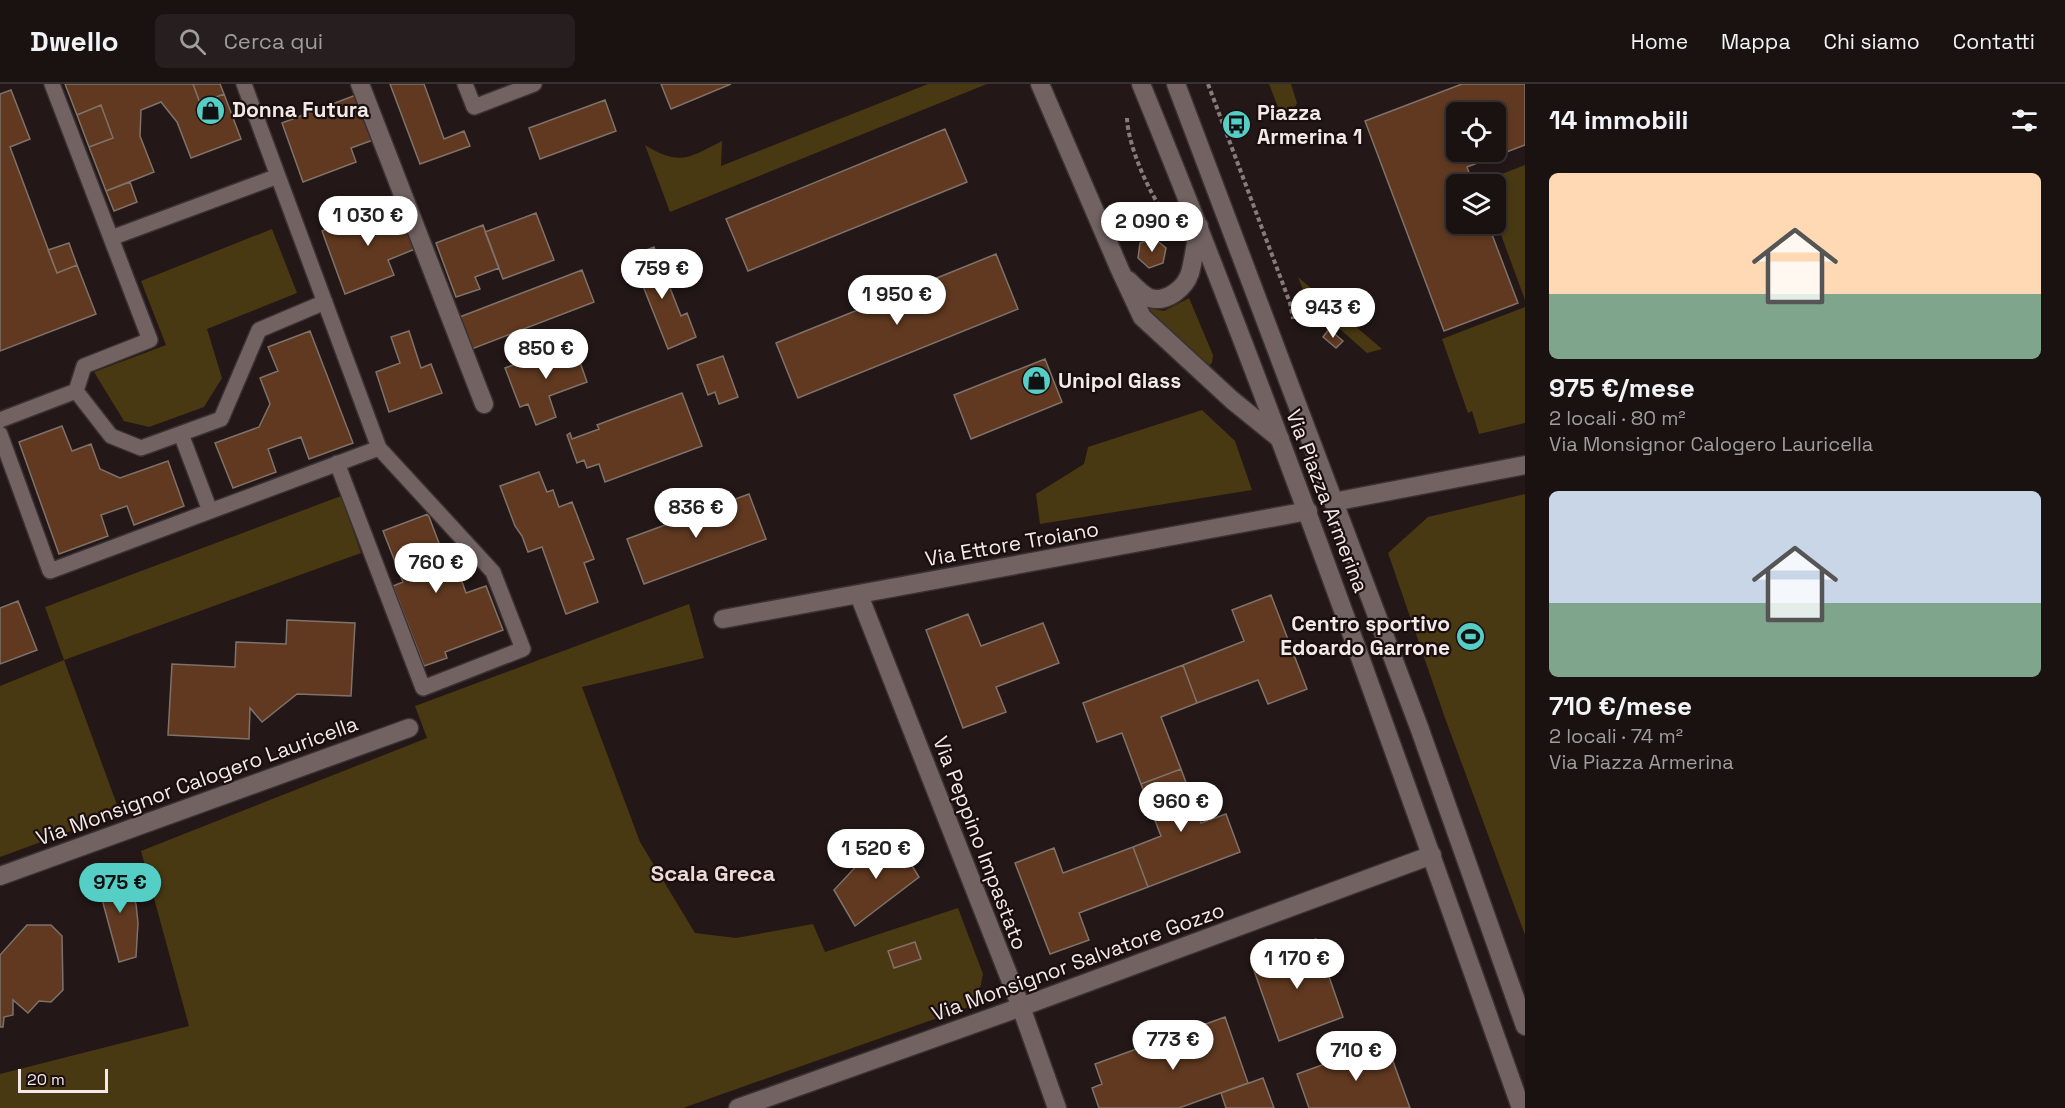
<!DOCTYPE html>
<html lang="it">
<head>
<meta charset="utf-8">
<style>
  body { margin:0; font-family:"Space Grotesk",sans-serif; background:#271f1f; color:#f1f3f6; height:100vh; display:flex; flex-direction:column; font-size:22px; white-space:nowrap }
  * { box-sizing:border-box; margin:0 }
  p { font-size:20px; color:#9f9d9f }
  .icon { flex:none; width:33px; height:33px; fill:none; stroke:currentColor; stroke-width:2; stroke-linecap:round; stroke-linejoin:round }
  .map { position:relative; flex:1; overflow:hidden }
  .side { display:flex; flex-direction:column; background:#1a1111; width:540px }
  .side>* { flex:none }
  .controls { position:absolute; left:1446px; top:18px; display:grid; gap:12px }
  .controls a { display:grid; place-items:center; width:60px; height:60px; border-radius:9px; background:#1a1111; box-shadow:0 3px 9px #0003,0 0 0 2px #383131; font-size:30px }
  .scale { position:absolute; left:18px; bottom:15px; width:90px; box-sizing:border-box; padding-left:6px; border:3px solid #f2e9e8; border-top:0; font-size:16px; line-height:21px; white-space:nowrap; color:#f2e9e8; -webkit-text-stroke:4px #1a0e0e; paint-order:stroke }
  .price { position:absolute; translate:-50% -51px; padding:0 14px; border-radius:21px; background:#fff; color:#222; font-size:20px; line-height:39px; filter:drop-shadow(0 2px 3px #0008) }
  .price::after { content:''; position:absolute; left:50%; top:36px; width:18px; height:14px; margin-left:-9px; background:inherit; clip-path:polygon(0 0,100% 0,50% 100%) }
  .price.selected { background:#55cec6; color:#111 }
  ul { padding:0; list-style:none }
  li { display:grid; align-content:center; gap:12px; height:318px; padding:0 24px }
  li span { display:grid; place-items:center; height:186px; border-radius:9px; color:#555 }
  li>.icon { margin-inline-start:auto }
  span .icon { width:108px; height:108px; fill:#fffc; stroke-width:1 }
  li b { font-size:26px }
  h2 { display:flex; justify-content:space-between; align-items:center; height:72px; padding:0 24px; font-size:26px }
  header { display:flex; align-items:center; gap:36px; box-sizing:border-box; height:84px; padding:0 30px; background:#1a1111; border-bottom:2px solid #383131 }
  header strong { font-size:28px }
  nav { display:flex; gap:33px; margin-inline-start:auto; font-size:21px }
  .search { width:420px; height:54px; background:#271f1f; display:flex; align-items:center; gap:15px; box-sizing:border-box; padding:0 21px; border-radius:9px; color:#9f9d9f; font-size:22px }
  main { display:flex; flex:1; min-height:0 }
  .map>svg:first-child { display:block }
  .green { fill:#493912 }
  .building { fill:#603920; stroke:#7f726a; stroke-width:1.5; fill-rule:evenodd }
  .lines { fill:none; stroke-linecap:round; stroke-linejoin:round }
  .lane-casing { stroke:#3a3132; stroke-width:18 }
  .street-casing { stroke:#3a3132; stroke-width:21 }
  .secondary-casing { stroke:#3a3132; stroke-width:21 }
  .path { stroke:#877c7c; stroke-width:4; stroke-dasharray:4.5 3; stroke-linecap:butt }
  .lane { stroke:#726262; stroke-width:15 }
  .street { stroke:#726262; stroke-width:18 }
  .secondary { stroke:#726262; stroke-width:18 }
  .labels { text-anchor:middle; stroke-width:4.5; stroke-linejoin:round; paint-order:stroke }
  .poi-label { font-size:21px; font-weight:bold; fill:#f2e9e8; stroke:#1a0e0e; text-anchor:start }
  .street-label { font-size:21px; fill:#f2e9e8; stroke:#1a0e0e }
  .neighbourhood-label { font-size:22px; font-weight:bold; fill:#ecdad9; stroke:#1a0e0e }
</style>
</head>
<body>
<header>
<strong>Dwello</strong>
<div class="search"><svg class="icon" aria-label="search" viewBox="0 0 24 24"><circle cx="10" cy="10" r="6"/><path d="M15 15l6 6"/></svg>Cerca qui</div>
<nav><a>Home</a><a>Mappa</a><a>Chi siamo</a><a>Contatti</a></nav>
</header>
<main>
<div class="map">
<svg width="1525" height="1024" viewBox="0 0 1525 1024">
  <rect width="100%" height="100%" fill="#231717"/>
  <path class="green" d="M928 0H987L670 128 645 61C680 83 690 73 722 57L721 82Z
    M1269 0H1291L1297 19 1292 28 1286 29 1279 26Z
    M1525 81V216L1496 137V100H1482L1481 98Z
    M272 145 297 209 207 245 222 294 204 323 149 343 124 337 94 288 166 261 141 197Z
    M1298 193 1382 265 1367 269 1307 216Z
    M1189 214 1213 271 1212 279 1208 282 1200 278 1148 224 1164 227Z
    M1525 223V339L1479 350 1472 327 1468 329 1442 255Z
    M1202 326 1235 357 1252 406 1040 440 1036 410 1084 380 1088 363Z
    M1525 410V851L1445 634 1388 469 1428 433Z
    M341 412 361 469 64 576 120 729 0 773V602L64 576 45 523Z
    M689 520 704 574 582 603 640 758 695 849 736 854 813 840 825 868 958 824 983 890 977 920 683 1024H0V990L189 942 141 767 427 654 415 622Z"/>
  <path class="building" d="M65 0H193L200 19 224 10 241 55 191 74 177 38 161 18 141 26 140 52 154 88 106 107 89 63 113 54 101 21 77 31Z
    M193 0H220L224 10 200 19Z
    M390 0H424L444 55 464 47 470 62 420 80Z
    M661 0H731L671 25Z
    M1462 0H1525V61L1467 83 1473 100H1456V140H1488L1518 219 1444 247 1365 37ZM1456 28H1496V68H1456Z
    M11 6 30 55 10 63 57 189 77 181 96 230 0 267V10Z
    M356 11 373 56 351 64 356 78 303 98 282 39Z
    M605 16 616 47 540 75 529 44Z
    M101 21 113 54 89 63 77 31Z
    M945 45 967 98 748 187 726 135Z
    M130 98 137 118 114 127 106 107Z
    M397 119 415 165 388 176 394 191 345 210 322 147Z
    M536 129 554 176 503 195 485 148Z
    M483 141 499 184 475 193 480 205 456 213 436 159Z
    M1154 154 1166 164 1163 179 1149 184 1138 174 1140 159Z
    M69 159 77 181 57 189 48 166Z
    M654 163 681 232 687 229 696 253 668 265 631 172Z
    M996 170 1018 225 798 314 776 259Z
    M582 186 594 218 469 266 457 234Z
    M1329 245 1343 257 1336 264 1323 253Z
    M310 247 353 359 309 375 301 353 268 365 276 388 233 404 215 359 259 343 270 320 260 294 278 287 268 263Z
    M409 247 421 284 431 280 442 309 389 328 376 288 400 279 391 253Z
    M573 258 587 298 549 312 556 333 536 341 528 320 520 323 505 284Z
    M723 272 738 313 719 320 715 308 708 311 697 281Z
    M1045 275 1062 318 971 355 954 311Z
    M682 309 702 362 605 398 599 380 587 384 584 376 577 379 567 351 570 349 572 355 599 345 597 341Z
    M62 342 72 367 91 360 100 385 120 394 168 377 184 422 134 441 127 422 101 431 108 452 59 470 19 358Z
    M539 388 547 408 553 406 559 423 572 418 594 475 584 479 598 518 566 530 542 463 528 468 522 452 515 442 500 402Z
    M749 410 766 455 644 500 627 455Z
    M428 430 451 491 459 489 466 509 486 502 503 546 445 568 447 574 424 582 393 502 403 498 383 447Z
    M1271 511 1307 605 1268 620 1258 596 1197 619 1183 581 1244 557 1232 526Z
    M18 517 37 566 0 580V524Z
    M968 530 981 562 1043 539 1059 579 996 603 1006 628 963 644 926 546Z
    M287 536 355 539 351 612 297 610 262 638 250 624 249 655 168 651 172 580 235 583 236 558 286 560Z
    M1183 581 1197 619 1161 633 1181 685 1141 700 1122 649 1097 658 1083 619Z
    M1181 685 1201 739 1226 730 1240 768 1148 803 1133 763 1161 752 1141 700Z
    M890 746 919 793 855 842 834 806Z
    M1133 763 1148 803 1079 829 1089 856 1050 870 1015 779 1054 764 1063 789Z
    M117 787 128 801 136 820 138 839 136 873 119 878 96 793Z
    M27 841H51L62 852 63 906 51 918 39 917 28 929 13 916V931L4 933 3 943H0V871Z
    M1316 855 1343 933 1279 957 1251 878Z
    M915 858 921 875 894 884 888 867Z
    M1225 933 1248 999 1179 1024H1099L1092 1004 1102 1000 1095 980Z
    M1386 958 1410 1024H1309L1297 990Z
    M1263 994 1274 1024H1226L1221 1009Z"/>
  <g class="lines">
    <defs>
      <path id="lane" d="M52 0 150 256 84 282 76 307
        M244 0 278 92
        M465 0 474 23 534 0
        M76 307 111 352 141 364 221 335 259 246 325 218
        M0 336 76 307
        M0 350 50 487 379 364 278 92 111 154
        M181 350 210 427
        M337 379 423 604 523 565 493 488 379 364"/>
      <path id="street" d="M360 0 484 320
        M1040 0 1120 186 1142 233 1232 316 1280 355
        M1128 196C1134 202 1142 211 1150 214 1167 219 1185 204 1190 189 1194 174 1196 157 1199 142
        M1333 418 1525 381
        M859 511 1021 923 1057 1024
        M723 535 1308 427
        M0 792 409 644
        M738 1024 1021 923 1432 771"/>
      <path id="secondary" d="M1141 0C1279 337 1399 681 1521 1024
        M1176 0 1419 643 1525 942"/>
    </defs>
    <use href="#lane" class="lane-casing"/>
    <use href="#street" class="street-casing"/>
    <use href="#secondary" class="secondary-casing"/>
    <path class="path" d="M1208 0 1290 219 1293 235
      M1127 34C1128 62 1149 109 1166 132"/>
    <use href="#lane" class="lane"/>
    <use href="#street" class="street"/>
    <use href="#secondary" class="secondary"/>
  </g>
  <defs>
    <symbol id="shop-disc" viewBox="-11 -11 22 22"><circle r="9.5" fill="#55cec6" stroke="#1a0e0e"/><path d="M-5-2.5h2.3a2.7 3.5 0 0 1 5.4 0H5L5.5 6h-11ZM-1.5-2.5h3a1.5 2.3 0 0 0-3 0Z" fill="#111"/></symbol>
    <symbol id="bus-disc" viewBox="-11 -11 22 22"><circle r="9.5" fill="#55cec6" stroke="#1a0e0e"/><path d="M-5-6H5V4H4V6H2V4H-2V6H-4V4H-5ZM-3.5-4V0h7V-4ZM-3.5 1.2v1.5H-2V1.2ZM2 1.2v1.5H3.5V1.2Z" fill="#111"/></symbol>
    <symbol id="stadium-disc" viewBox="-11 -11 22 22"><circle r="9.5" fill="#55cec6" stroke="#1a0e0e"/><path d="M0-5a6.5 5 0 1 0 0 10a6.5 5 0 1 0 0-10ZM-3.5-1.8h7v3.6h-7Z" fill="#111"/></symbol>
  </defs>
  <g fill-rule="evenodd">
    <use href="#shop-disc" x="194" y="10" width="33" height="33"/>
    <use href="#bus-disc" x="1220" y="24" width="33" height="33"/>
    <use href="#shop-disc" x="1020" y="280" width="33" height="33"/>
    <use href="#stadium-disc" x="1454" y="536" width="33" height="33"/>
  </g>
  <g class="labels">
    <g class="poi-label">
      <text x="232" y="33">Donna Futura</text>
      <text x="1257" y="36">Piazza<tspan x="1257" dy="24">Armerina 1</tspan></text>
      <text x="1058" y="304">Unipol Glass</text>
      <text x="1450" y="547" text-anchor="end">Centro sportivo<tspan x="1450" dy="24">Edoardo Garrone</tspan></text>
    </g>
    <g class="street-label">
      <text transform="translate(1327 417) rotate(69)" y="7">Via Piazza Armerina</text>
      <text transform="translate(1012 460) rotate(-10)" y="7">Via Ettore Troiano</text>
      <text transform="translate(197 697) rotate(-20)" y="7">Via Monsignor Calogero Lauricella</text>
      <text transform="translate(980 759) rotate(69)" y="7">Via Peppino Impastato</text>
      <text transform="translate(1078 878) rotate(-20)" y="7">Via Monsignor Salvatore Gozzo</text>
    </g>
    <g class="neighbourhood-label">
      <text x="713" y="797">Scala Greca</text>
    </g>
  </g>
</svg>
<div class="controls">
<a><svg class="icon" aria-label="locate" viewBox="0 0 24 24"><circle cx="12" cy="12" r="6"/><path d="M12 2v4M12 18v4M2 12h4M18 12h4"/></svg></a>
<a><svg class="icon" aria-label="layers" viewBox="0 0 24 24"><path d="M12 4l9 5-9 5-9-5zM3 14l9 5 9-5"/></svg></a>
</div>
<div class="scale">20 m</div>
<b class="price" style="left:368px;top:163px">1 030 €</b>
<b class="price" style="left:1152px;top:169px">2 090 €</b>
<b class="price" style="left:662px;top:216px">759 €</b>
<b class="price" style="left:897px;top:242px">1 950 €</b>
<b class="price" style="left:1333px;top:255px">943 €</b>
<b class="price" style="left:546px;top:296px">850 €</b>
<b class="price" style="left:696px;top:455px">836 €</b>
<b class="price" style="left:436px;top:510px">760 €</b>
<b class="price" style="left:1181px;top:749px">960 €</b>
<b class="price" style="left:876px;top:796px">1 520 €</b>
<b class="price selected" style="left:120px;top:830px">975 €</b>
<b class="price" style="left:1297px;top:906px">1 170 €</b>
<b class="price" style="left:1173px;top:987px">773 €</b>
<b class="price" style="left:1356px;top:998px">710 €</b>
</div>
<section class="side">
<h2>14 immobili<svg class="icon" aria-label="filters" viewBox="0 0 24 24"><path d="M4 7h16M4 17h16"/><circle cx="9" cy="7" r="2"/><circle cx="15" cy="17" r="2"/></svg></h2>
<ul>
<li><span style="background:linear-gradient(#ffd9b3 65%,#7fa58c 0)"><svg class="icon" aria-label="home" viewBox="0 0 24 24"><path d="M3 11l9-7 9 7M6 9v11h12V9"/></svg></span><div><b>975 €/mese</b><p>2 locali · 80 m²</p><p>Via Monsignor Calogero Lauricella</p></div></li>
<li><span style="background:linear-gradient(#c9d6e8 60%,#7fa58c 0)"><svg class="icon" aria-label="home" viewBox="0 0 24 24"><path d="M3 11l9-7 9 7M6 9v11h12V9"/></svg></span><div><b>710 €/mese</b><p>2 locali · 74 m²</p><p>Via Piazza Armerina</p></div></li>
</ul>
</section>
</main>
</body>
</html>
